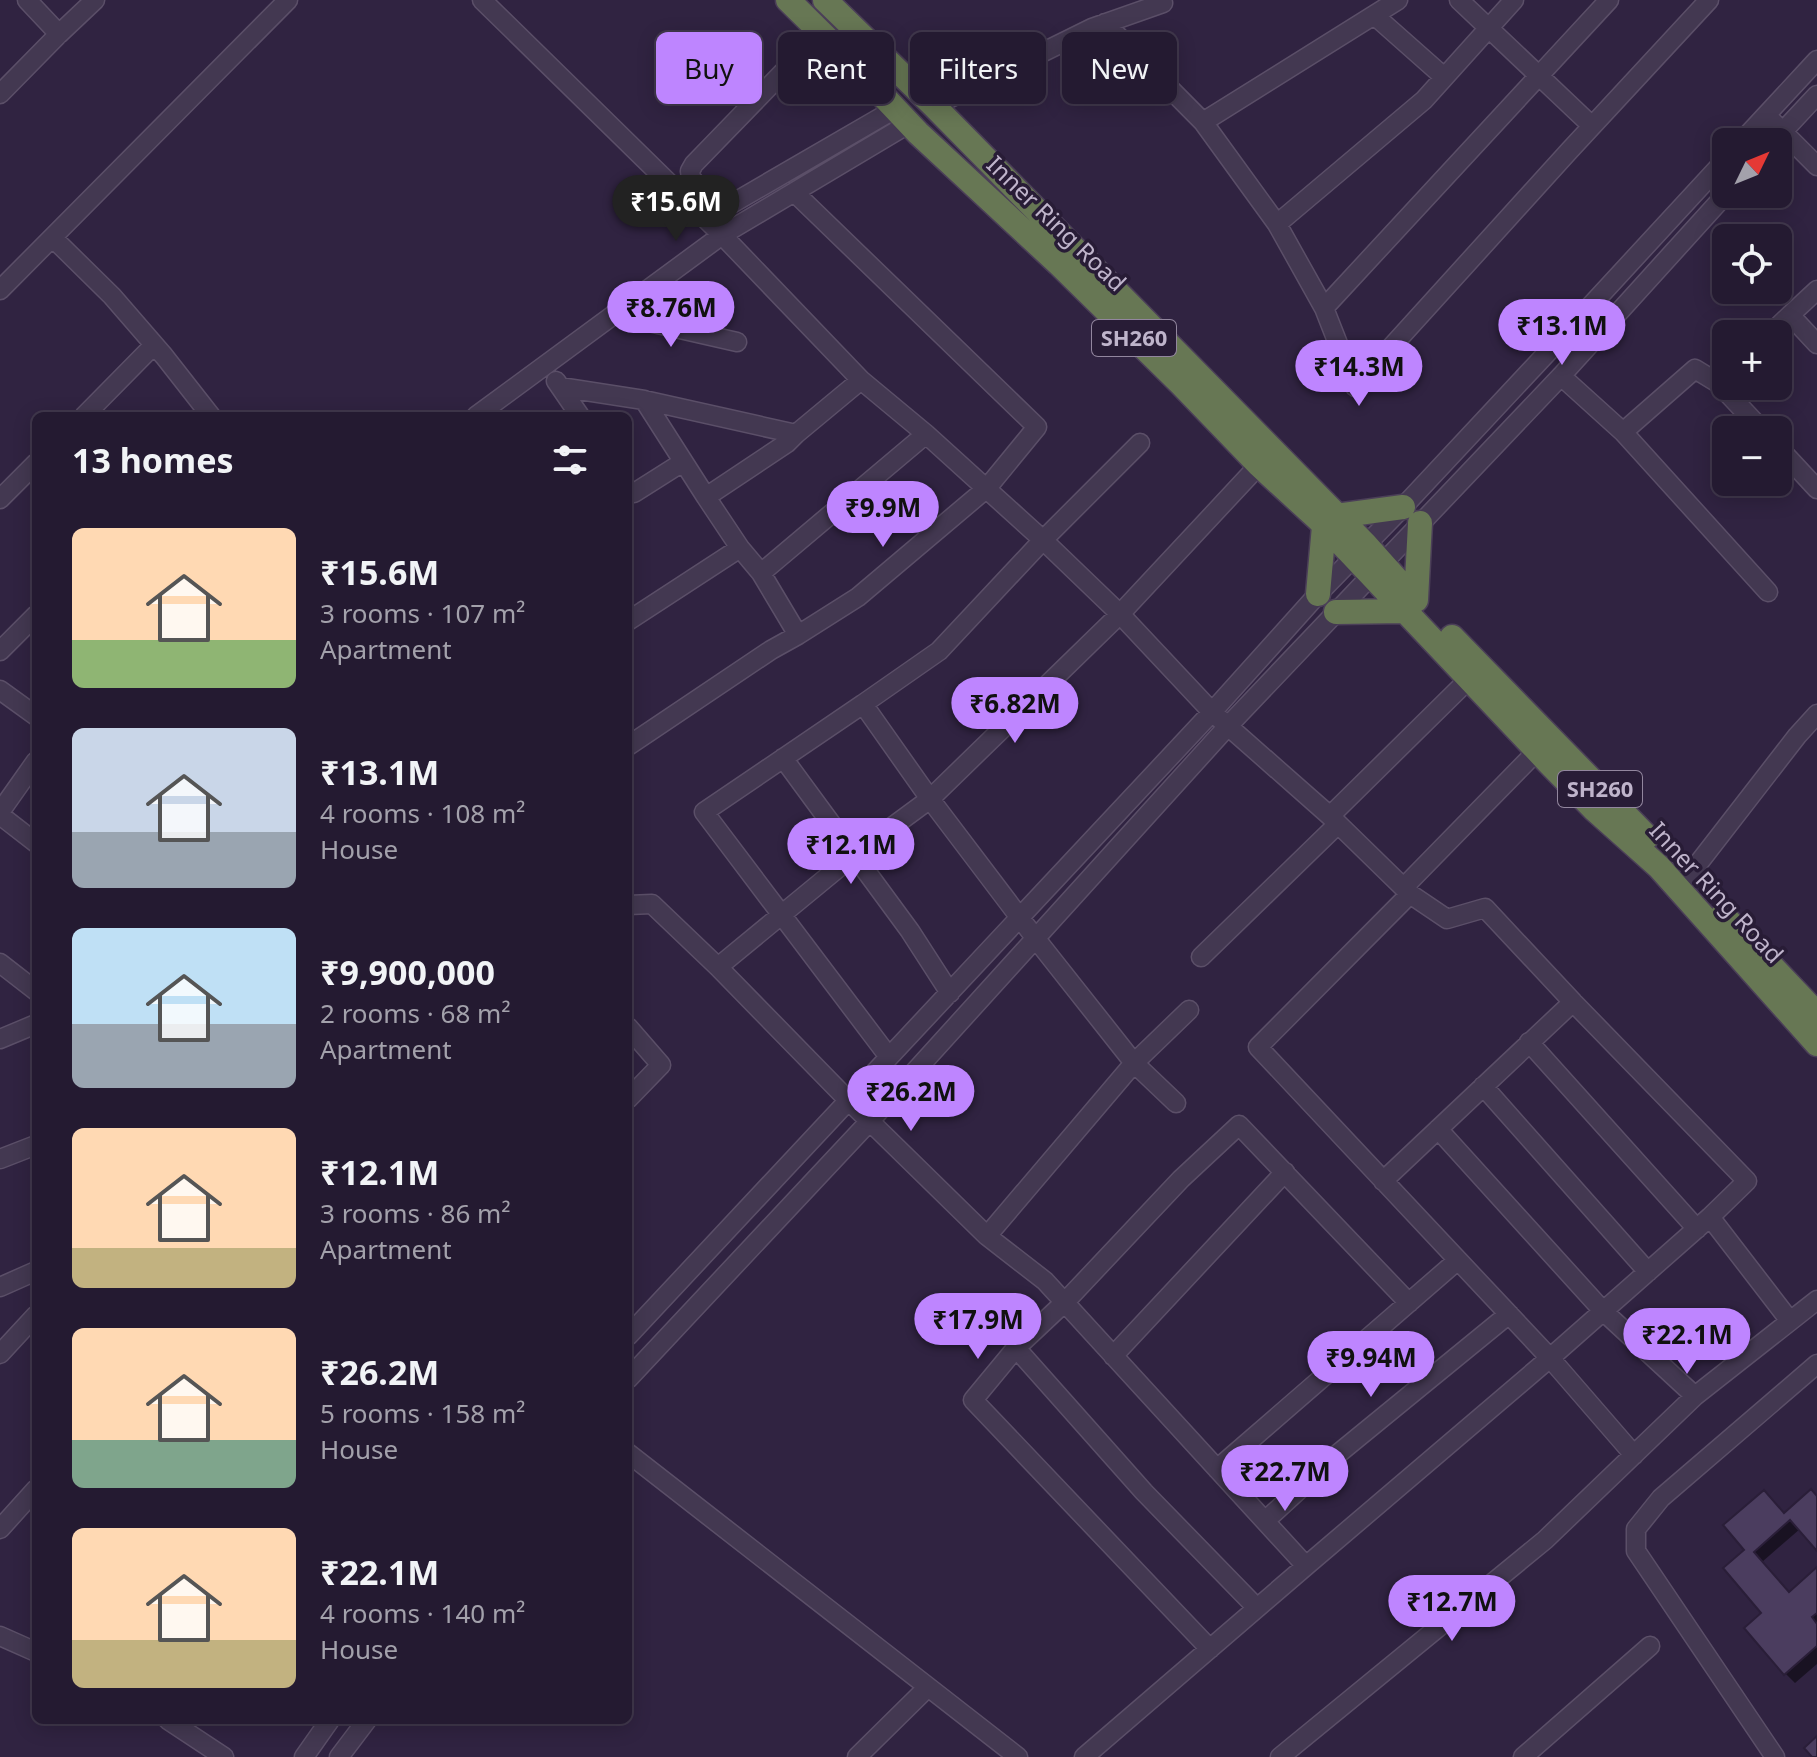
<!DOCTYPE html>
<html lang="en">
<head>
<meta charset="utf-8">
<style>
  body { margin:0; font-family:"Noto Sans",sans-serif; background:#30273d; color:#f1f3f6; height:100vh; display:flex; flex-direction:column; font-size:30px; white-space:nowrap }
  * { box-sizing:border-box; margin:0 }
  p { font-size:26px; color:#a3a1ab }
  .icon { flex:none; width:44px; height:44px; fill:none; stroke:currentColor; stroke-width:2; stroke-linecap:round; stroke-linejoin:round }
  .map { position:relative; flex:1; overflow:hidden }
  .drawer { position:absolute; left:32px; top:412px; width:600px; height:1312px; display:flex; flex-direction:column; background:#241a31; border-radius:12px; box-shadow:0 4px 20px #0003,0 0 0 2px #41384d }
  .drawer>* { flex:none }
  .guide { position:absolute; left:656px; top:32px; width:760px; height:72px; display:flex; gap:16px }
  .needle { width:52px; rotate:47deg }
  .fabs { position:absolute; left:1712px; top:128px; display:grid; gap:16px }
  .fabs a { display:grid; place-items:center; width:80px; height:80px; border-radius:12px; background:#241a31; box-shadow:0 4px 20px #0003,0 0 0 2px #41384d; font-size:40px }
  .price { position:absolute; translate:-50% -68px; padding:0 18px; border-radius:28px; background:#be85ff; color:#111; font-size:26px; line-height:52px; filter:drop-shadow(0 2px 4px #0008) }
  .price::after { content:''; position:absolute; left:50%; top:48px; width:24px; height:18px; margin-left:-12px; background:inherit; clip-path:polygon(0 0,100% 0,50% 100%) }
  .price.on { background:#222; color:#fff }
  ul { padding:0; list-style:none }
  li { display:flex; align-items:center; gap:24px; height:200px; padding:0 40px }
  li span { display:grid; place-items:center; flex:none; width:224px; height:160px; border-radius:12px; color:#555 }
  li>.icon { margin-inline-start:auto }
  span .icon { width:96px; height:96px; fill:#fffc; stroke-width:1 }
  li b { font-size:34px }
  h2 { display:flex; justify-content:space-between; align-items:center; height:96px; padding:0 40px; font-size:34px }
  .tag { padding:0 28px; border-radius:12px; background:#241a31; box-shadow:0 4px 20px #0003,0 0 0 2px #41384d; font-size:28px; line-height:72px }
  .tag.on { background:#be85ff; color:#111 }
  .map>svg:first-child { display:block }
  .shadow { fill:#0007 }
  .building { fill:#4b3d5f; stroke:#2a1e38; stroke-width:2 }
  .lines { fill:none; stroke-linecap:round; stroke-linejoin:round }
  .minor-casing { stroke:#5b4f68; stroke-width:21 }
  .highway-casing { stroke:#4b3f58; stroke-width:27 }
  .minor { stroke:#433851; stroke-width:18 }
  .highway { stroke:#677754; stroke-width:24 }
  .labels { text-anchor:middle; stroke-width:7; stroke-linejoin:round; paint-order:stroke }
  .shield { fill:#281c36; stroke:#92869e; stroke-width:2 }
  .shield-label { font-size:22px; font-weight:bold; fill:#bfb4cb }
  .street-label { font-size:24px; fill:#bfb4cb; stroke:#281c36 }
</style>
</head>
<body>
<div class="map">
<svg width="1817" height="1757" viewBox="0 0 1817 1757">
  <rect width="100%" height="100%" fill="#302341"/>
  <path class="shadow" d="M1817 1498V1548L1800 1529 1762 1562 1790 1594 1817 1570V1664L1795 1683 1785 1673 1764 1613 1726 1568 1784 1515Z"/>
  <path class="building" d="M1811 1489 1817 1496V1551L1790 1520 1754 1552 1789 1592 1817 1567V1613L1812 1617 1817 1624V1646L1784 1675 1744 1628 1761 1613 1723 1568 1744 1550 1723 1525 1764 1490 1784 1513Z
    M1817 1736V1757H1812L1804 1748Z"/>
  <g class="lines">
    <defs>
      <path id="minor" d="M482 0 722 235 861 380 926 434 1043 540 1120 614 1212 712 1330 816 1410 894 1258 1047 1550 1358 1710 1217 1790 1321
        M1459 0 1592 126
        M1374 15 1444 77
        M1105 23 1203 122 1398 0
        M821 33 694 164 690 171 691 178 714 204 721 207 728 206 895 109
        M59 34 95 0
        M0 94 59 34 27 0
        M934 106 1092 28 1163 3
        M1766 115 1817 166
        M1203 122 1277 224 1324 308 1355 387 1569 151 1709 0
        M1741 142 1817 60
        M1773 142 1817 95
        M794 192 1037 427 987 488 858 597 798 635
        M1277 224 1424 100 1514 0
        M53 238 112 296 164 356 211 416
        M0 290 288 0
        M1817 290 1790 315 1817 344
        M1324 308 1609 0
        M614 314 737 342
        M1770 334 1790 315
        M1726 375 1718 383 1762 430
        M1561 376 1623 432 1768 592
        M556 381 580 416
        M560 387 644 400 706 497
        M644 400 796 434
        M84 416 154 345
        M476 416 722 235 910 123
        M1623 432 1695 369 1718 383
        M1140 443 1043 540 939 651 863 704 930 799 1036 939 1134 1063 1176 1103
        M1778 447 1817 489
        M634 493 683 462
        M0 499 36 463
        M761 573 926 434
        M628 621 740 548
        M0 651 36 615
        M0 690 36 716
        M863 704 704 812 889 1057
        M628 746 771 650 798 635 761 573 740 548 706 497 787 443 796 434 861 380
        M783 758 910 931 950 993
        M0 812 36 761
        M0 815 36 843
        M1330 816 1469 679
        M1687 878 1797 736 1817 714
        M1404 887 1537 751
        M628 905 652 904 718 967 848 1100 987 1236 1134 1063 1189 1010
        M1201 957 1338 824
        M0 963 36 991
        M718 967 854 855 930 799 1120 614 1259 465
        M1573 1002 1747 1181 1710 1217
        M628 1027 661 1065 628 1099
        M0 1039 36 1024
        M1529 1042 1697 1229
        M1483 1086 1648 1272
        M1438 1129 1603 1311 1695 1396
        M0 1159 36 1145
        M1383 1181 1573 1002 1485 908 1447 919 1410 894
        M987 1236 1045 1281 1306 1566 1550 1358 1634 1455
        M0 1287 36 1271
        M628 1336 1212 712 1318 594 1403 507 1547 353 1726 159
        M1016 1348 973 1400 1210 1649
        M0 1354 36 1315
        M1113 1356 1285 1172
        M628 1379 869 1122 1228 726 1561 376 1726 194
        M628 1453 1018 1757
        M1217 1469 1458 1260
        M1265 1521 1339 1453 1509 1314
        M0 1529 36 1489
        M1257 1608 1144 1492 1016 1348 1065 1302 1181 1179 1239 1125 1409 1303
        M0 1636 36 1652
        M168 1720 224 1757
        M304 1757 330 1720
        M339 1757 367 1720
        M857 1757 928 1687
        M1084 1757 1306 1566
        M1280 1757 1545 1540 1695 1396 1817 1300
        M1523 1757 1650 1646
        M1775 1757 1636 1551V1529L1661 1498 1817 1364"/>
      <path id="highway" d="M788 0 852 63 918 133 1059 264 1181 384 1259 465 1319 520 1548 762 1595 810 1659 867 1817 1044
        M825 0 934 106 1366 545 1407 591
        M1336 516 1403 507
        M1318 594 1324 526
        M1416 600 1420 523
        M1336 612 1405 611
        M1452 637 1647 837
        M1723 915 1817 1014"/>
    </defs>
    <use href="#minor" class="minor-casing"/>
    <use href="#highway" class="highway-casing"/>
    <use href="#minor" class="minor"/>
    <use href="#highway" class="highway"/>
  </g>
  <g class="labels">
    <g class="shield">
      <rect x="1092" y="320" width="84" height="36" rx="6"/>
      <rect x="1558" y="771" width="84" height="36" rx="6"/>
    </g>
    <g class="shield-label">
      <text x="1134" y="346">SH260</text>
      <text x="1600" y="797">SH260</text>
    </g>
    <g class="street-label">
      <text transform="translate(1056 224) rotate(44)" y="8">Inner Ring Road</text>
      <text transform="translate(1716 893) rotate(47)" y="8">Inner Ring Road</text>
    </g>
  </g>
</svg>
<div class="fabs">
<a><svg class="needle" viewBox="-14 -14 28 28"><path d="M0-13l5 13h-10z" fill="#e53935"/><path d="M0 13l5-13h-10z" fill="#a3a1ab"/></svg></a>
<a><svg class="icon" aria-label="locate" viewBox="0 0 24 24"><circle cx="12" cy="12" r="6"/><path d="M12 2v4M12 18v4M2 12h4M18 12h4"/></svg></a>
<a>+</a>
<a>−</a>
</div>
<b class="price on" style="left:676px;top:243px">₹15.6M</b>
<b class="price" style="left:671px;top:349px">₹8.76M</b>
<b class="price" style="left:1562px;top:367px">₹13.1M</b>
<b class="price" style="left:1359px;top:408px">₹14.3M</b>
<b class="price" style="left:883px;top:549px">₹9.9M</b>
<b class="price" style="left:1015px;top:745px">₹6.82M</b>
<b class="price" style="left:851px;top:886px">₹12.1M</b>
<b class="price" style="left:911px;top:1133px">₹26.2M</b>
<b class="price" style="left:978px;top:1361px">₹17.9M</b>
<b class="price" style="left:1687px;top:1376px">₹22.1M</b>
<b class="price" style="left:1371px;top:1399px">₹9.94M</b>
<b class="price" style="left:1285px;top:1513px">₹22.7M</b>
<b class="price" style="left:1452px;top:1643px">₹12.7M</b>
<div class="guide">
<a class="tag on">Buy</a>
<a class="tag">Rent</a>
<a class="tag">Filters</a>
<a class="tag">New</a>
</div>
<section class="drawer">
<h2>13 homes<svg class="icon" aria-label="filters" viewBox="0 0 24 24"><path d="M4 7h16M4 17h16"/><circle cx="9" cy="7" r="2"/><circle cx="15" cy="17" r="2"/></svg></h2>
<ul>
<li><span style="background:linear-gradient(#ffd9b3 70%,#8fb573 0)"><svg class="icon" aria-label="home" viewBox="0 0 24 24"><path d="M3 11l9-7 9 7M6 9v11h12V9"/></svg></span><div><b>₹15.6M</b><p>3 rooms · 107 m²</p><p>Apartment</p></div></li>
<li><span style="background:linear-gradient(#c9d6e8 65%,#9aa5b1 0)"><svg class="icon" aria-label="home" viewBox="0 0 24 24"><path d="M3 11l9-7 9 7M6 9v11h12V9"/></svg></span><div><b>₹13.1M</b><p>4 rooms · 108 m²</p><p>House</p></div></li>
<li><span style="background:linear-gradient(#bfe0f5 60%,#9aa5b1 0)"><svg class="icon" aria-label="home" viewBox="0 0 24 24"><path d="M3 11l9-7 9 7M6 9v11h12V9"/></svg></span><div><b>₹9,900,000</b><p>2 rooms · 68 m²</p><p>Apartment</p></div></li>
<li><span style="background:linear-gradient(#ffd9b3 75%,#c2b280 0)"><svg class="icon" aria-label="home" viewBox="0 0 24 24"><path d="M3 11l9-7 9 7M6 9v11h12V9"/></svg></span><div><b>₹12.1M</b><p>3 rooms · 86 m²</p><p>Apartment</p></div></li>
<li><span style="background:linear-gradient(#ffd9b3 70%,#7fa58c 0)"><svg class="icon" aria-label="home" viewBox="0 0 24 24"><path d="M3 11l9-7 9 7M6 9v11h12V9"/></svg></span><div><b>₹26.2M</b><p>5 rooms · 158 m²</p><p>House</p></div></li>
<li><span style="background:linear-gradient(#ffd9b3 70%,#c2b280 0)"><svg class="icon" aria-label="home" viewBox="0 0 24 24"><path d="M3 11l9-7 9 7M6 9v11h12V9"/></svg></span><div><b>₹22.1M</b><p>4 rooms · 140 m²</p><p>House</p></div></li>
</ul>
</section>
</div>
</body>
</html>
